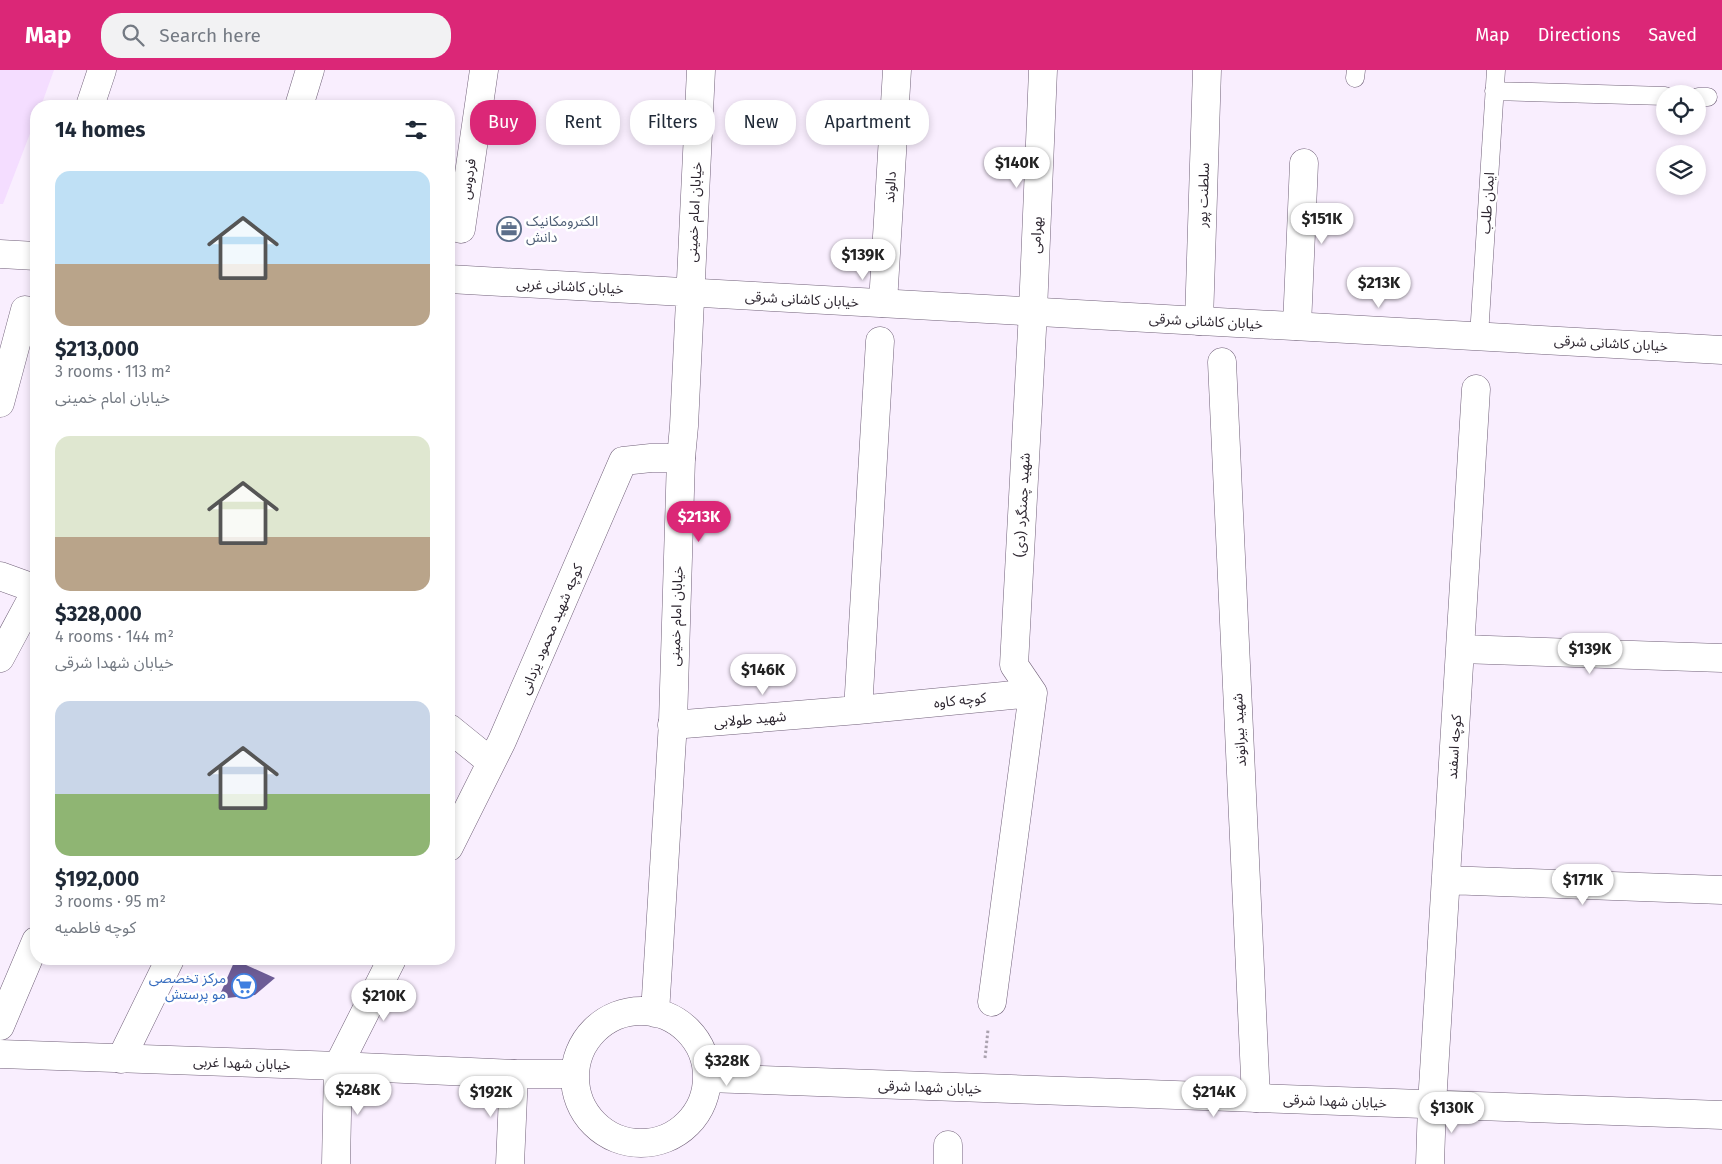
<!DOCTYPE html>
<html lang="en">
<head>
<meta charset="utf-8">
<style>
  body { margin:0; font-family:"Fira Sans","Noto Sans Arabic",sans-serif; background:#f2f2f3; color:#1f2937; height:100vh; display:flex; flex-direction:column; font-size:19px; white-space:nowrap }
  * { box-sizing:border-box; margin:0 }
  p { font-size:16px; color:#747a83 }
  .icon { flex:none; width:28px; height:28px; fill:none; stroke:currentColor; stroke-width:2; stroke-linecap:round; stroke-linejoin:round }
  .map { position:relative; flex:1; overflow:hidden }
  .side { position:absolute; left:30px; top:30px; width:425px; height:865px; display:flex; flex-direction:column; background:#fff; border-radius:20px; box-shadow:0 2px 8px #0003 }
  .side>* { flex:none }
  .banner { position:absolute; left:470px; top:30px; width:475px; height:45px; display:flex; gap:10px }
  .controls { position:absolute; left:1656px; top:15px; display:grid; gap:10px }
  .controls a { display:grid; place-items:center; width:50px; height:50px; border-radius:50%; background:#fff; box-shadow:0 2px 8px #0003; font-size:25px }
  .price { position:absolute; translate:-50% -42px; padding:0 11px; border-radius:18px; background:#fff; color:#222; font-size:16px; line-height:32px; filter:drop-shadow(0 1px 2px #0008) }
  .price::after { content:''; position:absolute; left:50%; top:30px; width:15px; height:11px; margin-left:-8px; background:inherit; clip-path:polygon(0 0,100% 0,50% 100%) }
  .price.on { background:#db2777; color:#fff }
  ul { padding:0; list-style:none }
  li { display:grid; align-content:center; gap:10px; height:265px; padding:0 25px }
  li span { display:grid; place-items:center; height:155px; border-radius:15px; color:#555 }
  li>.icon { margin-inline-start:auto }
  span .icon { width:90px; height:90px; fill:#fffc; stroke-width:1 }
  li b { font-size:21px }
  h2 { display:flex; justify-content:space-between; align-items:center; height:60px; padding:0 25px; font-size:21px }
  .tag { padding:0 18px; border-radius:20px; background:#fff; box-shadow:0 2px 8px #0003; font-size:18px; line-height:45px }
  .tag.on { background:#db2777; color:#fff }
  header { display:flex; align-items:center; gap:30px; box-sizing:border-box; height:70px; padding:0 25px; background:#db2777; color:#fff }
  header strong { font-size:24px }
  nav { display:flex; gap:28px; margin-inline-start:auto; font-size:18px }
  .search { width:350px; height:45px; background:#f2f2f3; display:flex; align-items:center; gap:12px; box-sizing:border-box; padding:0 18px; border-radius:20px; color:#747a83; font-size:19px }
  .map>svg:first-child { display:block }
  .built { fill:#f4ddff }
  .building { fill:#6d5c96 }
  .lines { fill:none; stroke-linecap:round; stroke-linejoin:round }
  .lane-casing { stroke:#716179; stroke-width:19 }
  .street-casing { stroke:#716179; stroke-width:29 }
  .secondary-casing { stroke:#716179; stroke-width:29 }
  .path { stroke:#aaa1ae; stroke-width:3; stroke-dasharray:2.5 2.5; stroke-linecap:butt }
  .lane { stroke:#fff; stroke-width:18 }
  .street { stroke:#fff; stroke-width:28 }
  .secondary { stroke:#fff; stroke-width:28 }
  .labels { text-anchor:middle; stroke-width:5; stroke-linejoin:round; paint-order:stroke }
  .street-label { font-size:14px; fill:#2c252f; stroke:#fff }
  .service-label { font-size:14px; fill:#4e5e75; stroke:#fff; text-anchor:start }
  .shop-label { font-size:14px; fill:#366cbe; stroke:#fff; text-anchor:end }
</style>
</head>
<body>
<header>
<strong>Map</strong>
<div class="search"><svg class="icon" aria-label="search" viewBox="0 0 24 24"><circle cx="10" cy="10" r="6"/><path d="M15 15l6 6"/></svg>Search here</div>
<nav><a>Map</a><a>Directions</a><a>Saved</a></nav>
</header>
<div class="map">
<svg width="1722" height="1094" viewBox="0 0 1722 1094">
  <rect width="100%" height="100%" fill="#f9eefe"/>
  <path class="built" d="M0 0H54L41 36H36V48L3 134H0Z"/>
  <path class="building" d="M235 890 275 908 255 925 218 929Z"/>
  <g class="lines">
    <defs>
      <path id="lane" d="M1355 8 1356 0
        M1494 21 1665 26
        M1698 27H1708
        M1479 266 1496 0"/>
      <path id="street" d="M90 36 102 0
        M299 36 310 0
        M461 159 484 0
        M883 233 897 0
        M1199 251 1207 0
        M1297 256 1304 93
        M1222 292 1256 1028
        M0 333 25 240
        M0 506 36 519
        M1460 579 1722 588
        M0 588 36 521
        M1033 623 1014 595 1033 241 1043 0
        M858 640 880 271
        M672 655 858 640 1033 623 992 932
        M449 658 491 692
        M449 777 502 671 623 391 651 388H681
        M1446 810 1722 820
        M0 956 36 871
        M121 989 170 889
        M948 1075V1094
        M336 1094 338 996 392 889
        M510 1094 514 1004
        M1430 1094 1432 1034 1476 319"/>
      <path id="secondary" d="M0 184 36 186
        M449 209 1722 280
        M575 1007a66 66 0 1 1 132 0a66 66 0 1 1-132 0Z
        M655 943 673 652 681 388 684 356 701 0
        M0 984 338 996 514 1004H574
        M707 1008 1722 1045"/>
    </defs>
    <use href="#lane" class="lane-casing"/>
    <use href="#street" class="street-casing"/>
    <use href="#secondary" class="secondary-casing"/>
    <path class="path" d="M985 988 988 960"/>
    <use href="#lane" class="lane"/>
    <use href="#street" class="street"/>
    <use href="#secondary" class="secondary"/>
  </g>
  <defs>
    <symbol id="office-ring" viewBox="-11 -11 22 22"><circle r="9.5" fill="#fff" stroke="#5c6f8a" stroke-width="1.5"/><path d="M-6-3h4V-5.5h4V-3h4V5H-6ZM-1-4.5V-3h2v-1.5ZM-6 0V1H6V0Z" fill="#5c6f8a"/></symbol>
    <symbol id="supermarket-ring" viewBox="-11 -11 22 22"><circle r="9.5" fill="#fff" stroke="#3f7fe0" stroke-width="1.5"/><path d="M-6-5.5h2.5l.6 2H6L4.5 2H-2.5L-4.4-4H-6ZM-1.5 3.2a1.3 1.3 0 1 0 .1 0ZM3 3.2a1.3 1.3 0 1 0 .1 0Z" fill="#3f7fe0"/></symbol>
  </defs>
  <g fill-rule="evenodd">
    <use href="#office-ring" x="495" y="145" width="28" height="28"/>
    <use href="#supermarket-ring" x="230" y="902" width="28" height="28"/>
  </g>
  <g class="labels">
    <g class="street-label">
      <text transform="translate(468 109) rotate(-82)" y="5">فردوس</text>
      <text transform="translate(890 117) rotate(-86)" y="5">دالوند</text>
      <text transform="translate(1203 125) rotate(-88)" y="5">سلطنت پور</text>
      <text transform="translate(1487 133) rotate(-86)" y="5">ایمان طلب</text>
      <text transform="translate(694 142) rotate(-87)" y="5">خیابان امام خمینی</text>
      <text transform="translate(1036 165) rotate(-87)" y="5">بهرامی</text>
      <text transform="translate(570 216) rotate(3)" y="5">خیابان کاشانی غربی</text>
      <text transform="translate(802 229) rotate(3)" y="5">خیابان کاشانی شرقی</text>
      <text transform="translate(1206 251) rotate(3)" y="5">خیابان کاشانی شرقی</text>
      <text transform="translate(1611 273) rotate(3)" y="5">خیابان کاشانی شرقی</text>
      <text transform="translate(1022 435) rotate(-87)" y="5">شهید چمنگرد (دی)</text>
      <text transform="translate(676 546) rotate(-88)" y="5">خیابان امام خمینی</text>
      <text transform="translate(551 559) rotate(-67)" y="5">کوچه شهید محمود یزدانی</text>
      <text transform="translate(960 630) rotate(-6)" y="5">کوچه کاوه</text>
      <text transform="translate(750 649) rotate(-5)" y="5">شهید طولابی</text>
      <text transform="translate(1239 660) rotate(-93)" y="5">شهید بیرانوند</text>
      <text transform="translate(1454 677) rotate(-86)" y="5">کوچه اسفند</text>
      <text transform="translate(242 993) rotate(2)" y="5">خیابان شهدا غربی</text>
      <text transform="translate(930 1017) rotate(2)" y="5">خیابان شهدا شرقی</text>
      <text transform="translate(1335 1031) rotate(2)" y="5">خیابان شهدا شرقی</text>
    </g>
    <g class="service-label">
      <text x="526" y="156">الکترومکانیک<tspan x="526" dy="16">دانش</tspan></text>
    </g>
    <g class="shop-label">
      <text x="226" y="913">مرکز تخصصی<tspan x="226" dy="16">مو پرستش</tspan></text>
    </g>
  </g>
</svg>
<div class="controls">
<a><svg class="icon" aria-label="locate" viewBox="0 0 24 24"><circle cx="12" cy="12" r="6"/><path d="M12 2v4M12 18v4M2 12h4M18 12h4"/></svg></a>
<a><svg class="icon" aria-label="layers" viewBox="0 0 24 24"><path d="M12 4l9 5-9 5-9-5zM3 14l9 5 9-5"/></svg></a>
</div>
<b class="price" style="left:1017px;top:119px">$140K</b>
<b class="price" style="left:1322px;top:175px">$151K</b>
<b class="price" style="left:863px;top:211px">$139K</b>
<b class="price" style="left:1379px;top:239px">$213K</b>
<b class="price on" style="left:699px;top:473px">$213K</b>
<b class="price" style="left:1590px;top:605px">$139K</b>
<b class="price" style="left:763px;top:626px">$146K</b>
<b class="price" style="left:1583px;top:836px">$171K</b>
<b class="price" style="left:384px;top:952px">$210K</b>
<b class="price" style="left:727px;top:1017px">$328K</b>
<b class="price" style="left:358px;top:1046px">$248K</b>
<b class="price" style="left:491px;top:1048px">$192K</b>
<b class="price" style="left:1214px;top:1048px">$214K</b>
<b class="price" style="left:1452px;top:1064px">$130K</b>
<div class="banner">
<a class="tag on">Buy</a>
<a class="tag">Rent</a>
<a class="tag">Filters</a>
<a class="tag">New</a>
<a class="tag">Apartment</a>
</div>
<section class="side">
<h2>14 homes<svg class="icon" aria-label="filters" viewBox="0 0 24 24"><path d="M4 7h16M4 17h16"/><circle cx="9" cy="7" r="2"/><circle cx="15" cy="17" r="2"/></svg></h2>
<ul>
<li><span style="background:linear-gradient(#bfe0f5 60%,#b9a48a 0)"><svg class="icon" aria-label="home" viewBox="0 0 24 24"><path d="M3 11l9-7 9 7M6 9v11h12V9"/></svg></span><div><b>$213,000</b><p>3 rooms · 113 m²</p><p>خیابان امام خمینی</p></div></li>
<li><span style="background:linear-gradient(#dfe7d0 65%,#b9a48a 0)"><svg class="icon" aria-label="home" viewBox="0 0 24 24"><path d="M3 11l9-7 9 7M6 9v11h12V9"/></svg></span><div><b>$328,000</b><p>4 rooms · 144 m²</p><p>خیابان شهدا شرقی</p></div></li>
<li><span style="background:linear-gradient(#c9d6e8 60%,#8fb573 0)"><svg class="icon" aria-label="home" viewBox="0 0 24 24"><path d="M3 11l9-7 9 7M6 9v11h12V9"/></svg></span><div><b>$192,000</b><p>3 rooms · 95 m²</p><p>کوچه فاطمیه</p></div></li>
</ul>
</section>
</div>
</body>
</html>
